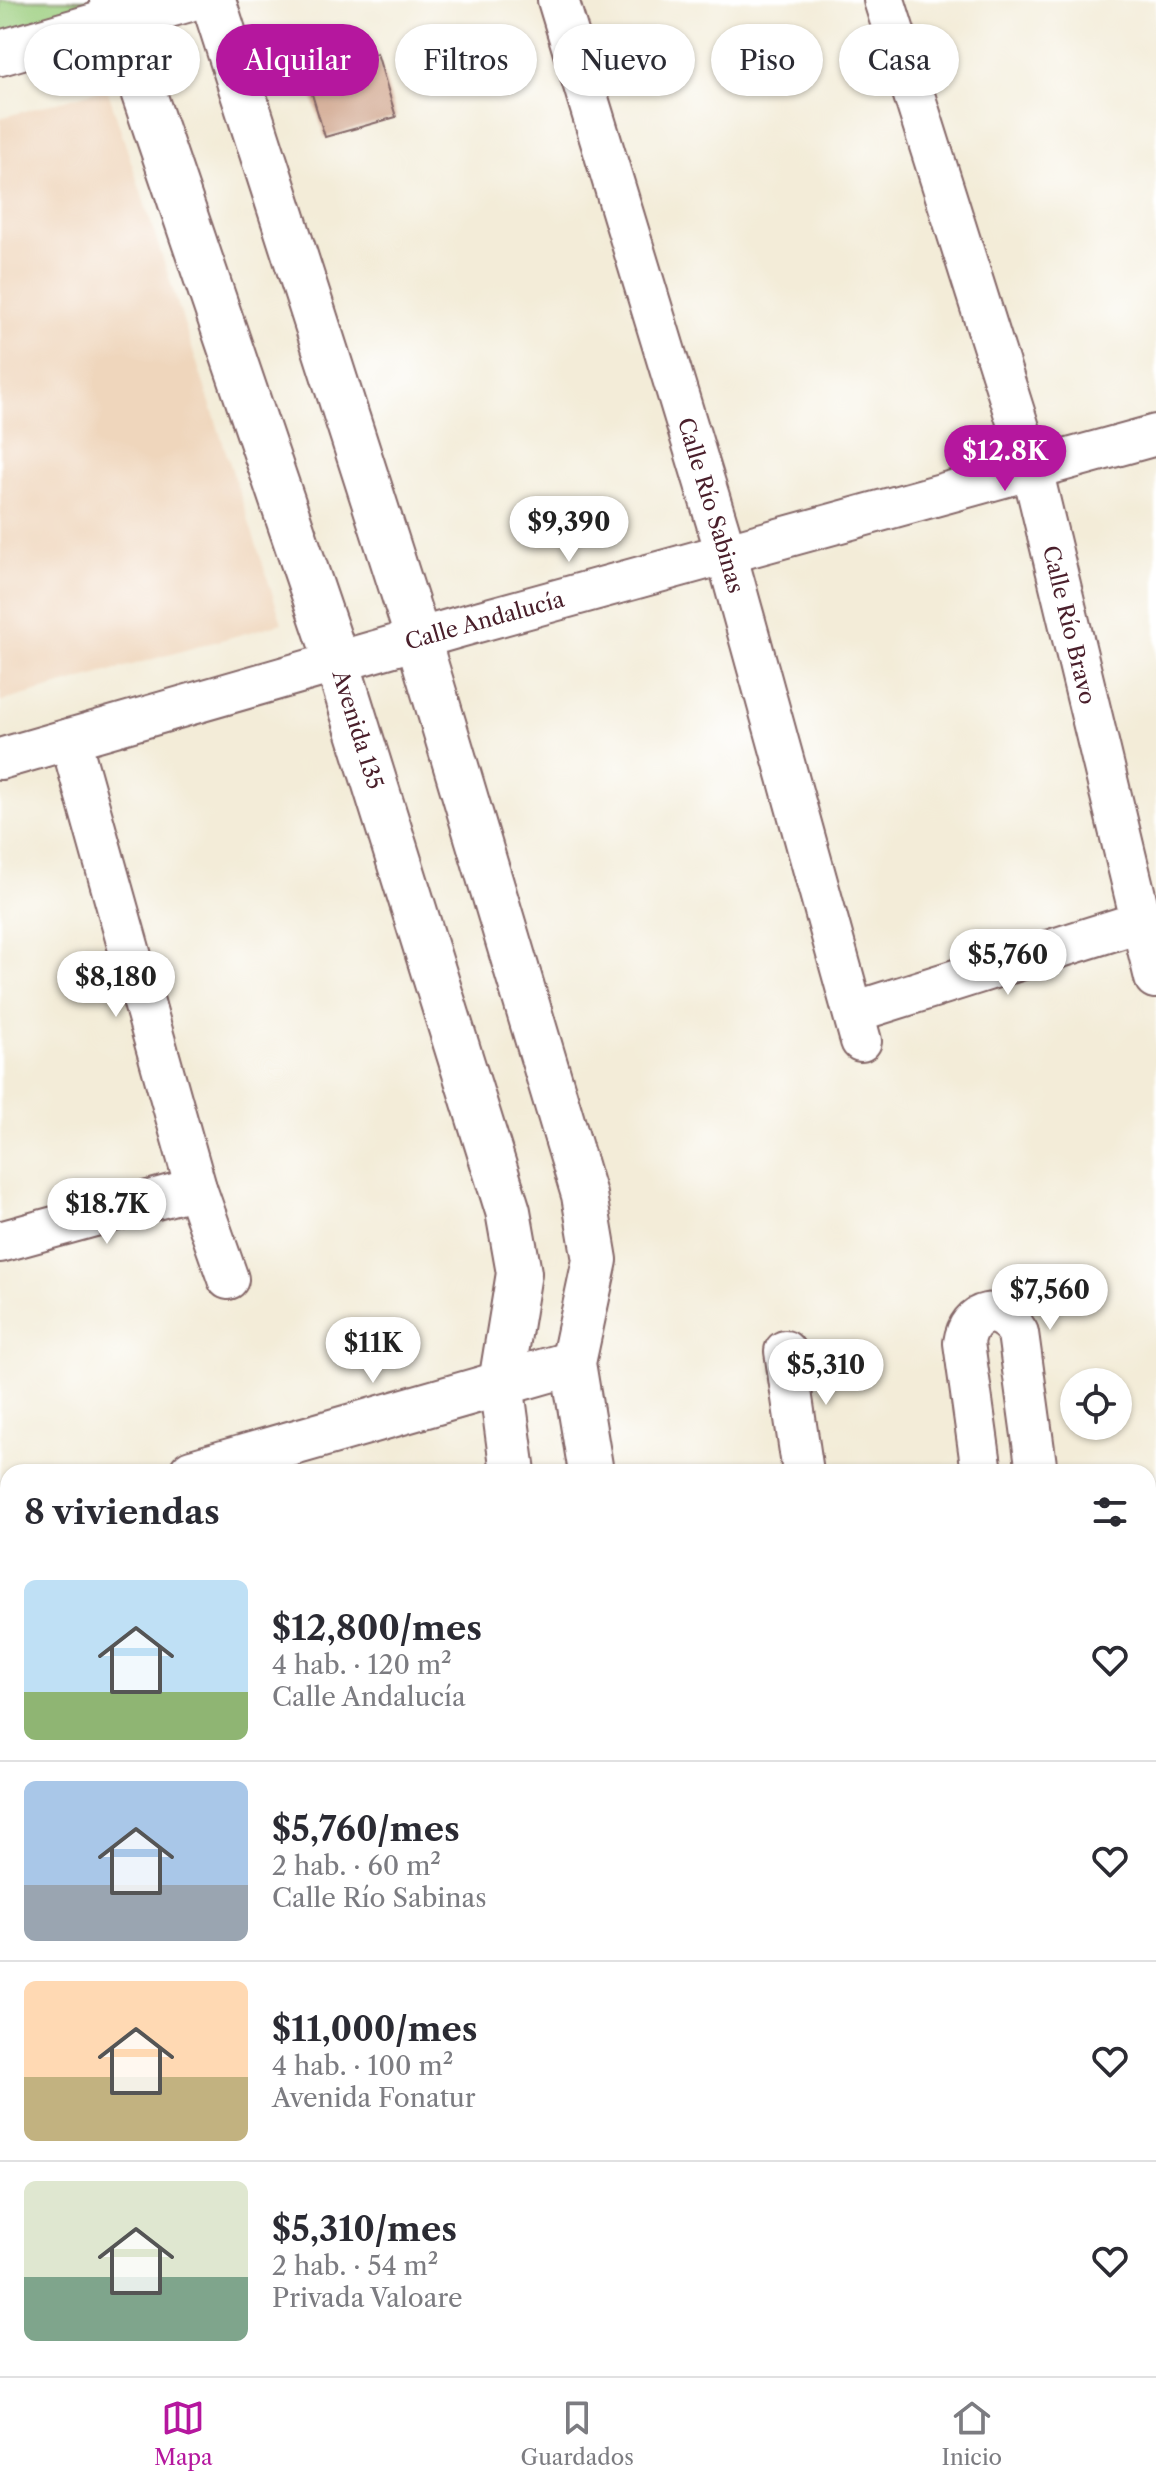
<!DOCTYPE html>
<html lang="es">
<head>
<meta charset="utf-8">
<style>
  body { margin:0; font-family:"Libre Caslon Text",serif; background:#f7f7f7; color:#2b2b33; height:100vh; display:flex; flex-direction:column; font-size:30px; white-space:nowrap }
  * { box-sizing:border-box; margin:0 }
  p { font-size:26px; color:#7c7c81 }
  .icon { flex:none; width:44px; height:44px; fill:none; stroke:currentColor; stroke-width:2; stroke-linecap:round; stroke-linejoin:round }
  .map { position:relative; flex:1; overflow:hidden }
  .sheet { position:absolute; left:0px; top:1464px; width:1156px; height:912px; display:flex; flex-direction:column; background:#fff; border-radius:24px 24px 0 0; box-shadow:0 2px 6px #0004 }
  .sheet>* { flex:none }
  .hud { position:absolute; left:24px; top:24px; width:1108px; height:72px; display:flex; gap:16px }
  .controls { position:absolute; left:1060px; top:1368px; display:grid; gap:16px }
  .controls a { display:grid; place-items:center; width:72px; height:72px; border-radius:50%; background:#fff; box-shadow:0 2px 6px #0004; font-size:40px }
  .price { position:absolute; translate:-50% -68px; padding:0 18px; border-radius:28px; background:#fff; color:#222; font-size:26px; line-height:52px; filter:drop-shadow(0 2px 4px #0008) }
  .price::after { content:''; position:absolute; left:50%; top:48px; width:24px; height:18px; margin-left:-12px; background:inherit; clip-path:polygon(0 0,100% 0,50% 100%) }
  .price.current { background:#b5179e; color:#fff }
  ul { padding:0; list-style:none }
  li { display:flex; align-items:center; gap:24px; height:200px; padding:0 24px }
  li+li { border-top:2px solid #e1e1e2 }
  li span { display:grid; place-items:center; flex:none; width:224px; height:160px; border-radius:12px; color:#555 }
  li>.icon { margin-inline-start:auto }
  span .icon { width:96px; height:96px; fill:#fffc; stroke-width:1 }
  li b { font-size:34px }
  h2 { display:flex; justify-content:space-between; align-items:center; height:96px; padding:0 24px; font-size:34px }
  .chip { padding:0 28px; border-radius:36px; background:#fff; box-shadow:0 2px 6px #0004; font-size:28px; line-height:72px }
  .chip.current { background:#b5179e; color:#fff }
  .tabs { display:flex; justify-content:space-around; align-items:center; height:112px; border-top:2px solid #e1e1e2; background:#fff; font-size:22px; color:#7c7c81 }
  .tabs a { display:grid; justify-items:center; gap:4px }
  .tabs .current { color:#b5179e }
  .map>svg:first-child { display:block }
  .built { fill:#efd6bc }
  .green { fill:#9bce7e; stroke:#727654; stroke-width:2 }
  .building { fill:#d0a68d }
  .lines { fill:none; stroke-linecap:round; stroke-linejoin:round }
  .minor-casing { stroke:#856768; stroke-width:44 }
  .major-casing { stroke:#856768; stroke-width:48 }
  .minor { stroke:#fff; stroke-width:40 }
  .major { stroke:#fff; stroke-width:44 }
  .labels { text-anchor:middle; stroke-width:6; stroke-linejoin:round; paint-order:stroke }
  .street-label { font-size:22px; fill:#4a1f2b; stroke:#fff }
</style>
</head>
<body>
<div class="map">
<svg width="1156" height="2376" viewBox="0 0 1156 2376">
  <rect width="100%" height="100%" fill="#fff"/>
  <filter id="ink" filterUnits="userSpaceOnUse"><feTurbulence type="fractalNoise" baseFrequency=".0125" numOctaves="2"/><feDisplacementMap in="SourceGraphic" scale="16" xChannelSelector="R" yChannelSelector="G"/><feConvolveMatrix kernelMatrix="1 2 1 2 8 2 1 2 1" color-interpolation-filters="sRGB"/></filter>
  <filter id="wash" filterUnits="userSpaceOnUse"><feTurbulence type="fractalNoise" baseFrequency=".006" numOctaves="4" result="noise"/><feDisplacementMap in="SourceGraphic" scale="32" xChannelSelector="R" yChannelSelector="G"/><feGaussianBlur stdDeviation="1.8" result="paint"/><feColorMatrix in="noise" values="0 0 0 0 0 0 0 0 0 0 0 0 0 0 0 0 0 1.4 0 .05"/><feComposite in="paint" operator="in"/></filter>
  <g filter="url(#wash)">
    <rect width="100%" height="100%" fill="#f3ecd8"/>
    <path class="built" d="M107 88 282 623 0 702V118Z"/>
    <path class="green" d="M0 0H96L98 8 0 41Z"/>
    <g id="blocks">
      <path class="building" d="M377 53 396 117 325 137 312 94 324 69Z"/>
    </g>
  </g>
  <g filter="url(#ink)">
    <use href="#blocks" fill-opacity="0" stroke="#856768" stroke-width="2"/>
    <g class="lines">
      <defs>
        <g id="minor">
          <path id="s1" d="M558 0 726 553 861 1041"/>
          <path id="s2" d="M884 0 1032 469 1155 978"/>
          <path d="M70 739 196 1188 228 1279"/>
          <path id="s3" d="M0 759 459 627 1156 435"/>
          <path d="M854 1012 1143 921"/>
          <path d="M0 1242 196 1188"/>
          <path d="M785 1351 803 1472"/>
          <path d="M982 1472 964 1343C969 1309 1000 1303 1018 1333L1037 1472"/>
          <path d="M0 1747 8 1744"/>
          <path d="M1148 1802 1156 1808"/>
          <path d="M1148 1866 1156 1872"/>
          <path d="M0 2008 8 2006"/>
          <path d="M1148 2087 1156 2093"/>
          <path d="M1148 2194 1156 2193"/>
          <path d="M0 2293 8 2291"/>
          <path d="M1110 2376 1156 2369"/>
        </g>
        <g id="major">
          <path id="s4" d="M112 0 337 662 508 1211 519 1273 501 1383 513 1472"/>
          <path d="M213 0 418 639 584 1195 595 1260 573 1363 591 1472"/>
          <path d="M0 53 186 0"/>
          <path d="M192 1472 573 1363"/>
          <path d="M0 1527 8 1525"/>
          <path d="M649 2368 650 2376"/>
          <path d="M738 2368 739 2376"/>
        </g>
      </defs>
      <use href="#minor" class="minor-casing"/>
      <use href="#major" class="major-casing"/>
      <use href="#minor" class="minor"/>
      <use href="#major" class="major"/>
    </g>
  </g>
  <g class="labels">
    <g class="street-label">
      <text dy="8" stroke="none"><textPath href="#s1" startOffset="528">Calle Río Sabinas</textPath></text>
      <text dy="8" stroke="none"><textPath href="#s3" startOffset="504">Calle Andalucía</textPath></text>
      <text dy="8" stroke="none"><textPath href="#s2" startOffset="652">Calle Río Bravo</textPath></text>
      <text dy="8" stroke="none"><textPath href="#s4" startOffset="770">Avenida 135</textPath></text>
    </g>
  </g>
</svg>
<div class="controls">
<a><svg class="icon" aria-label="locate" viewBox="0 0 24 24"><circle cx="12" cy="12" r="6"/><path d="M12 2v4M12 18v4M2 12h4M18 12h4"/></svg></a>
</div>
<b class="price current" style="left:1005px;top:493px">$12.8K</b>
<b class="price" style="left:569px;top:564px">$9,390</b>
<b class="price" style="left:1008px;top:997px">$5,760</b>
<b class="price" style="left:116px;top:1019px">$8,180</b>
<b class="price" style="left:107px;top:1246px">$18.7K</b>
<b class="price" style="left:1050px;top:1332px">$7,560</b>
<b class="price" style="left:373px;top:1385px">$11K</b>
<b class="price" style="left:826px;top:1407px">$5,310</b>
<div class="hud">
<a class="chip">Comprar</a>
<a class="chip current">Alquilar</a>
<a class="chip">Filtros</a>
<a class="chip">Nuevo</a>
<a class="chip">Piso</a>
<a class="chip">Casa</a>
</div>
<section class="sheet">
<h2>8 viviendas<svg class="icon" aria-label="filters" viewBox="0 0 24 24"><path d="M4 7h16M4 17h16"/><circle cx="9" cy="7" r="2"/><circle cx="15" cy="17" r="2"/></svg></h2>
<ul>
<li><span style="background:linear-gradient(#bfe0f5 70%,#8fb573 0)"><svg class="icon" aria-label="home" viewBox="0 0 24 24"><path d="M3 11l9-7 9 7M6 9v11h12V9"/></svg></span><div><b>$12,800/mes</b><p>4 hab. · 120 m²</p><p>Calle Andalucía</p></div><svg class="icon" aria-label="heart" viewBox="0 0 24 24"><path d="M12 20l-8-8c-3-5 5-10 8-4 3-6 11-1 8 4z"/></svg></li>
<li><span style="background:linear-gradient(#a9c7e8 65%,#9aa5b1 0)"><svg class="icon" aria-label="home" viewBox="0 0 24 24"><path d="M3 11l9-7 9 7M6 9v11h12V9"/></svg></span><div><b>$5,760/mes</b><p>2 hab. · 60 m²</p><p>Calle Río Sabinas</p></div><svg class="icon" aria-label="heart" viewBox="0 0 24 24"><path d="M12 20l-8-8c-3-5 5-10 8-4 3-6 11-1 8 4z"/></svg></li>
<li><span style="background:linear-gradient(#ffd9b3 60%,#c2b280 0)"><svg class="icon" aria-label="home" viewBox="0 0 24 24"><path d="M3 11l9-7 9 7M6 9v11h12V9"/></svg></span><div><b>$11,000/mes</b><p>4 hab. · 100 m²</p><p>Avenida Fonatur</p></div><svg class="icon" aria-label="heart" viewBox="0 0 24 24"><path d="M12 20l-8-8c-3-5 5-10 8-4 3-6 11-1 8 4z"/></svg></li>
<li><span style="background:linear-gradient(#dfe7d0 60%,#7fa58c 0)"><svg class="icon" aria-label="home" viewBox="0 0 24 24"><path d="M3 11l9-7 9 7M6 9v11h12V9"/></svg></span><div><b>$5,310/mes</b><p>2 hab. · 54 m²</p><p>Privada Valoare</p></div><svg class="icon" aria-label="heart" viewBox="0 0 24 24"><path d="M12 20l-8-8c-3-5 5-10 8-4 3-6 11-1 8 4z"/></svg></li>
</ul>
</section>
</div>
<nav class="tabs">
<a class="current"><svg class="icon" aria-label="map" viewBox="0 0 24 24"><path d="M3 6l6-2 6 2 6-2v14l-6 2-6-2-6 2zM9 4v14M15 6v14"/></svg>Mapa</a>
<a><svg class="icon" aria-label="saved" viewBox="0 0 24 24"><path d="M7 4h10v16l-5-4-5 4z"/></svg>Guardados</a>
<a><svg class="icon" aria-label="home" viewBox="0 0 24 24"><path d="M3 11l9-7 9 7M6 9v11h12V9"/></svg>Inicio</a>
</nav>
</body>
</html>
